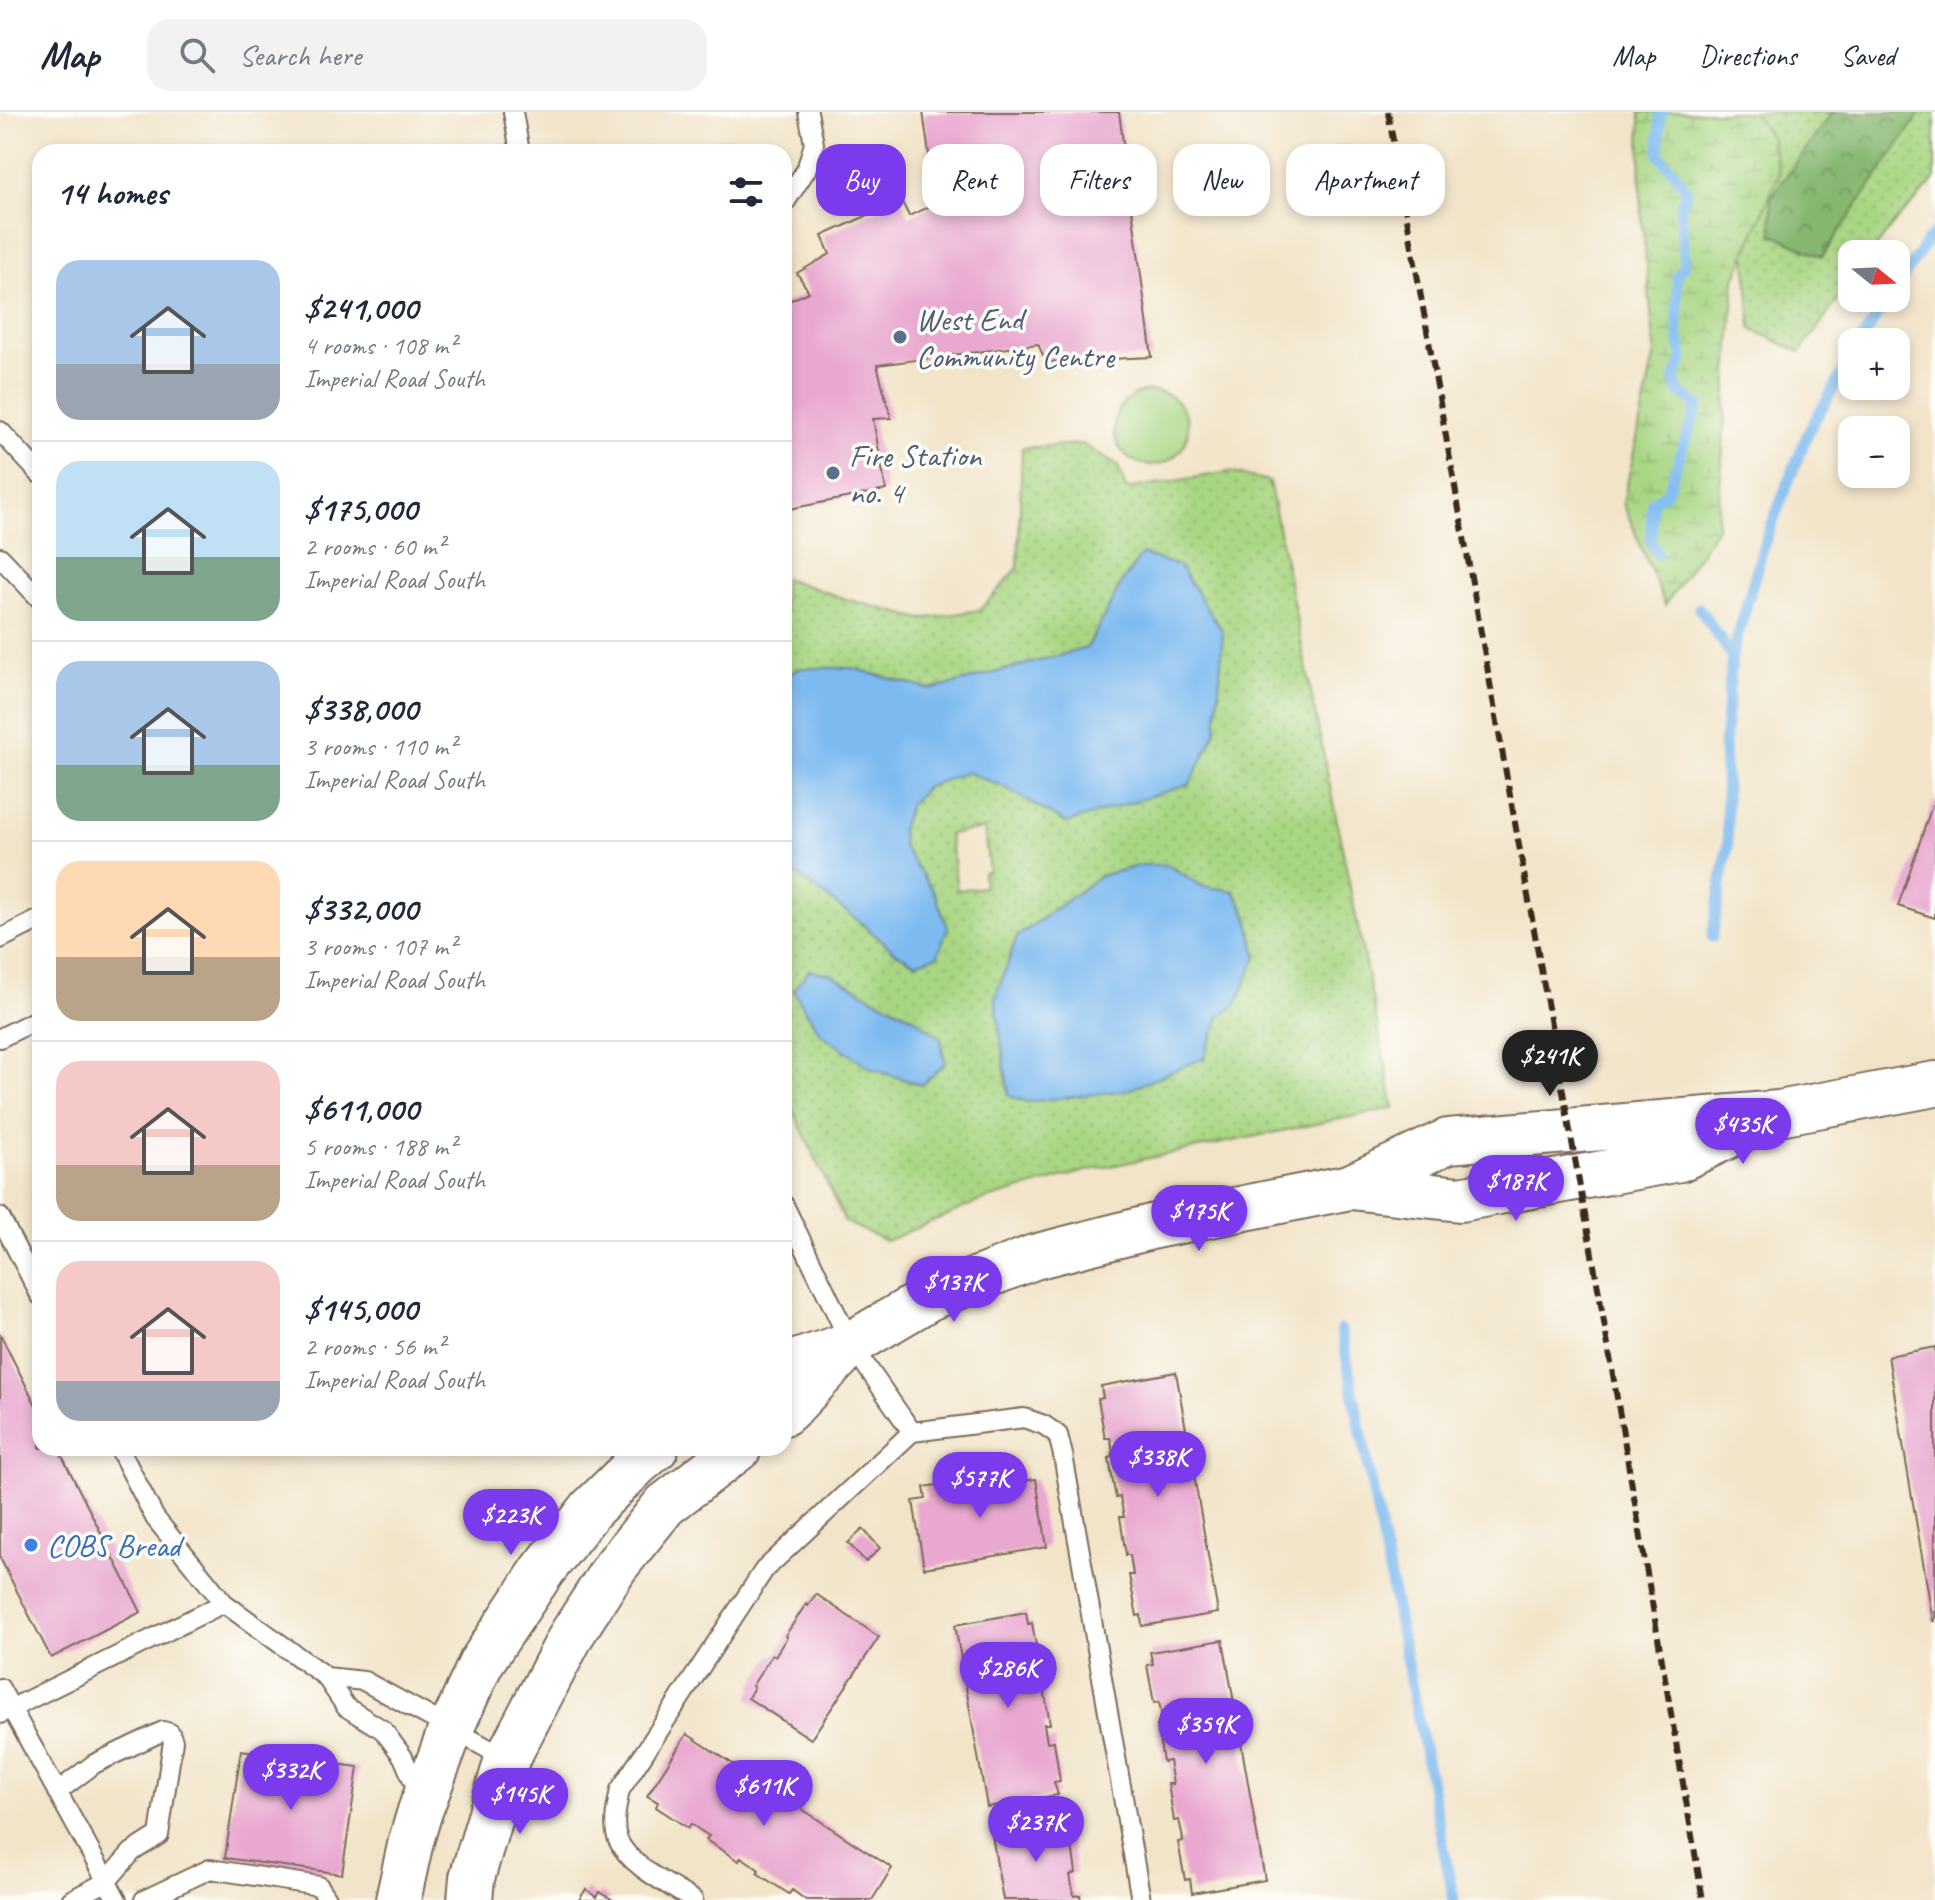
<!DOCTYPE html>
<html lang="en">
<head>
<meta charset="utf-8">
<style>
  body { margin:0; font-family:Caveat,sans-serif; background:#f2f2f3; color:#1f2937; height:100vh; display:flex; flex-direction:column; font-size:30px; white-space:nowrap }
  * { box-sizing:border-box; margin:0 }
  p { font-size:26px; color:#747a83 }
  .icon { flex:none; width:44px; height:44px; fill:none; stroke:currentColor; stroke-width:2; stroke-linecap:round; stroke-linejoin:round }
  .map { position:relative; flex:1; overflow:hidden }
  .drawer { position:absolute; left:32px; top:32px; width:760px; height:1312px; display:flex; flex-direction:column; background:#fff; border-radius:24px; box-shadow:0 4px 12px #0003 }
  .drawer>* { flex:none }
  .top-card { position:absolute; left:816px; top:32px; width:760px; height:72px; display:flex; gap:16px }
  .needle { width:52px; rotate:108deg }
  .controls { position:absolute; left:1838px; top:128px; display:grid; gap:16px }
  .controls a { display:grid; place-items:center; width:72px; height:72px; border-radius:16px; background:#fff; box-shadow:0 4px 12px #0003; font-size:40px }
  .price { position:absolute; translate:-50% -68px; padding:0 18px; border-radius:28px; background:#7c3aed; color:#fff; font-size:26px; line-height:52px; filter:drop-shadow(0 2px 4px #0008) }
  .price::after { content:''; position:absolute; left:50%; top:48px; width:24px; height:18px; margin-left:-12px; background:inherit; clip-path:polygon(0 0,100% 0,50% 100%) }
  .price.current { background:#222; color:#fff }
  ul { padding:0; list-style:none }
  li { display:flex; align-items:center; gap:24px; height:200px; padding:0 24px }
  li+li { border-top:2px solid #e0e1e3 }
  li span { display:grid; place-items:center; flex:none; width:224px; height:160px; border-radius:24px; color:#555 }
  li>.icon { margin-inline-start:auto }
  span .icon { width:96px; height:96px; fill:#fffc; stroke-width:1 }
  li b { font-size:34px }
  h2 { display:flex; justify-content:space-between; align-items:center; height:96px; padding:0 24px; font-size:34px }
  .tag { padding:0 28px; border-radius:24px; background:#fff; box-shadow:0 4px 12px #0003; font-size:28px; line-height:72px }
  .tag.current { background:#7c3aed; color:#fff }
  header { display:flex; align-items:center; gap:48px; box-sizing:border-box; height:112px; padding:0 40px; background:#fff; border-bottom:2px solid #e0e1e3 }
  header strong { font-size:38px }
  nav { display:flex; gap:44px; margin-inline-start:auto; font-size:28px }
  .search { width:560px; height:72px; background:#f2f2f3; display:flex; align-items:center; gap:20px; box-sizing:border-box; padding:0 28px; border-radius:24px; color:#747a83; font-size:30px }
  .map>svg:first-child { display:block }
  .grass { fill:url(#grass-dots); stroke:#728050; stroke-width:2; fill-rule:evenodd }
  .forest { fill:url(#forest-crowns); stroke:#607048; stroke-width:2 }
  .wetland { fill:url(#wetland-marsh); stroke:#728050; stroke-width:2 }
  .garden { fill:#a9d683; stroke:#728050; stroke-width:2 }
  .water { fill:#7dbaf0; stroke:#5c7287; stroke-width:2 }
  .lines { fill:none; stroke-linecap:round; stroke-linejoin:round }
  .stream { stroke:#7dbaf0; stroke-width:11 }
  .building { fill:#e9a8d0 }
  .lane-casing { stroke:#7b6b5a; stroke-width:22 }
  .secondary-casing { stroke:#7b6b5a; stroke-width:48 }
  .lane { stroke:#fff; stroke-width:18 }
  .secondary { stroke:#fff; stroke-width:44 }
  .rail { stroke:#3b2a1e; stroke-width:6; stroke-dasharray:12 6; stroke-linecap:butt }
  .service-dot { fill:#5c6f8a; stroke:#fdfcf7; stroke-width:3 }
  .shop-dot { fill:#3f7fe0; stroke:#fdfcf7; stroke-width:3 }
  .labels { text-anchor:middle; stroke-width:7; stroke-linejoin:round; paint-order:stroke }
  .service-label { font-size:32px; fill:#4e5e75; stroke:#fdfcf7; text-anchor:start }
  .shop-label { font-size:32px; fill:#366cbe; stroke:#fdfcf7; text-anchor:start }
</style>
</head>
<body>
<header>
<strong>Map</strong>
<div class="search"><svg class="icon" aria-label="search" viewBox="0 0 24 24"><circle cx="10" cy="10" r="6"/><path d="M15 15l6 6"/></svg>Search here</div>
<nav><a>Map</a><a>Directions</a><a>Saved</a></nav>
</header>
<div class="map">
<svg width="1935" height="1788" viewBox="0 0 1935 1788">
  <defs>
    <pattern id="grass-dots" width="8" height="8" patternUnits="userSpaceOnUse" patternTransform="scale(2)"><rect width="8" height="8" fill="#a9d683"/><path d="M2 2h.1M6 6h.1" fill="none" stroke="#92b871" stroke-width="1.8" stroke-linecap="round"/></pattern>
    <pattern id="forest-crowns" width="20" height="18" patternUnits="userSpaceOnUse" patternTransform="scale(2)"><rect width="20" height="18" fill="#86b771"/><path d="M2 6a3 3 0 1 1 6 0M12 15a3 3 0 1 1 6 0" fill="none" stroke="#6f955c"/></pattern>
    <pattern id="wetland-marsh" width="20" height="14" patternUnits="userSpaceOnUse" patternTransform="scale(2)"><rect width="20" height="14" fill="#a9d683"/><path d="M1 5h8M5 5V1M11 12h8M15 12V8" fill="none" stroke="#92b871"/></pattern>
  </defs>
  <rect width="100%" height="100%" fill="#fdfcf7"/>
  <filter id="ink" filterUnits="userSpaceOnUse"><feTurbulence type="fractalNoise" baseFrequency=".0125" numOctaves="2"/><feDisplacementMap in="SourceGraphic" scale="16" xChannelSelector="R" yChannelSelector="G"/><feConvolveMatrix kernelMatrix="1 2 1 2 8 2 1 2 1" color-interpolation-filters="sRGB"/></filter>
  <filter id="wash" filterUnits="userSpaceOnUse"><feTurbulence type="fractalNoise" baseFrequency=".006" numOctaves="4" result="noise"/><feDisplacementMap in="SourceGraphic" scale="32" xChannelSelector="R" yChannelSelector="G"/><feGaussianBlur stdDeviation="1.8" result="paint"/><feColorMatrix in="noise" values="0 0 0 0 0 0 0 0 0 0 0 0 0 0 0 0 0 1.4 0 .05"/><feComposite in="paint" operator="in"/></filter>
  <g filter="url(#wash)">
    <rect width="100%" height="100%" fill="#f2e4c9"/>
    <path class="grass" d="M1731 0H1935V68L1895 110 1871 142H1852V169L1800 240 1751 217 1742 90Z
      M1082 332 1118 354 1126 377 1229 360 1269 369 1394 996 1086 1059 980 1089 886 1129 845 1110 784 979V753L860 810 895 840 915 851 935 782 903 735 901 718 909 693 926 675 966 660 1002 674 1066 711 1123 469 1087 536 931 578 852 556H801L784 565V466L849 488 922 507 980 498 1018 456 1022 336ZM984 717 989 759 983 761 984 775 957 778 949 722ZM1142 753H1168L1202 774 1236 893 1220 904 1204 946 1017 825 1100 764ZM855 877 913 905 870 956Z"/>
    <path class="forest" d="M1833 0H1921L1822 145 1772 122 1771 85Z"/>
    <path class="wetland" d="M1640 0H1753L1771 26 1779 62 1735 167 1717 416 1665 493 1623 391 1655 241 1641 97Z"/>
    <path class="garden" d="M1114 316a37 37 0 1 1 74 0a37 37 0 1 1-74 0Z"/>
    <path class="water" d="M1142 442 1179 454 1223 520 1216 619 1190 672 1066 711 1002 674 967 660 926 675 909 693 901 718 903 735 935 782 948 816 937 844 915 851 895 840 860 810 784 753V565L801 556H852L931 578 1087 536 1123 469Z
      M1142 753H1168L1202 774 1234 779 1248 805 1257 845 1236 893 1220 904 1204 946 1128 978 1028 990 1009 984 995 886 1017 825 1100 764Z
      M809 858 831 862 874 886 913 905 941 926 945 952 921 973 870 956 820 921 793 878Z"/>
    <g class="lines">
      <path class="stream" d="M1896 176 1927 129 1935 121
        M1860 230 1889 186
        M1657 442 1651 429 1652 390 1667 380 1698 293 1677 278 1675 265 1683 247 1678 220 1677 163 1685 152 1681 107V93L1687 79 1674 60 1659 43 1660 3 1663 0
        M1699 496 1732 544
        M1712 825 1728 733 1724 634 1732 544 1764 432 1809 318 1852 245
        M1341 1218 1454 1788"/>
    </g>
    <g id="blocks">
      <path class="building" d="M923 0H1119L1152 245 1046 250 1038 232 877 253 891 306 873 307 886 378 784 398V324L788 323 784 297V191L809 180 797 161 830 142 822 124 901 88 909 104 936 92Z
        M1935 685V806L1898 794Z
        M0 1222 40 1301V1336H58L141 1500 51 1546 0 1446Z
        M1935 1235V1509H1933L1888 1244Z
        M1176 1260 1218 1501 1142 1514 1141 1503 1137 1504 1129 1463H1133L1130 1443H1126L1123 1425 1120 1405H1124L1120 1385 1116 1386 1112 1365 1109 1346 1113 1345 1112 1334 1110 1326H1105L1098 1287 1103 1286 1101 1274Z
        M1022 1358 1024 1369 1036 1367 1047 1435 924 1456 913 1389 926 1387 924 1375 961 1369 964 1381 986 1377 984 1364Z
        M863 1417 880 1436 866 1450 848 1431Z
        M816 1482 879 1525 811 1627 748 1586 754 1575 752 1574 772 1543 775 1544 787 1525 785 1524 806 1492 808 1494Z
        M1026 1500 1028 1512 1032 1511 1039 1550 1034 1551 1037 1571 1043 1570 1050 1612H1044L1047 1630 1054 1629 1060 1669 1054 1670 1058 1683 987 1695 955 1513Z
        M1223 1528 1265 1768 1192 1781 1190 1767 1185 1768 1178 1730 1183 1729 1182 1721 1179 1708 1174 1709 1168 1672H1173L1169 1649 1163 1650 1157 1613 1162 1612 1161 1600 1159 1590 1154 1591 1147 1553 1153 1552 1150 1540Z
        M687 1622 892 1756 872 1788H806L792 1778 789 1782 757 1761 759 1758 750 1751 741 1745 739 1749 706 1728 709 1724 698 1717 691 1712 688 1716 656 1695 658 1690 647 1684Z
        M241 1638 358 1655 342 1762 225 1746Z
        M1060 1710 1063 1724 1069 1723 1073 1740 1076 1761 1070 1763 1074 1784 1080 1783 1081 1788H1003L992 1723Z
        M586 1777 597 1785 600 1780 613 1788H579Z"/>
    </g>
  </g>
  <g filter="url(#ink)">
    <use href="#blocks" fill-opacity="0" stroke="#7b6b5a" stroke-width="2"/>
    <g class="lines">
      <defs>
        <path id="lane" d="M513 0 520 40
          M784 92 806 58 814 32 808 0
          M0 319 40 362
          M0 445 40 487
          M0 827 40 807
          M0 926 40 906
          M784 1093 851 1232 912 1320
          M0 1105 40 1183
          M119 1336 155 1406 224 1491 326 1565 346 1595 383 1618 403 1645 415 1673 417 1684
          M326 1565 364 1569 507 1647
          M0 1576 117 1788
          M0 1602 224 1491
          M57 1680 94 1652 163 1619 170 1621 173 1629 159 1723 132 1740 106 1770 71 1788
          M144 1788 210 1757 319 1774 328 1788
          M693 1788C670 1773 629 1754 618 1728 612 1713 617 1693 620 1678L764 1458 912 1320 1024 1306 1044 1313 1058 1323 1063 1343 1141 1788"/>
        <path id="secondary" d="M1351 1075 1460 1087 1680 1047 1751 1013
          M784 1254 851 1232 929 1186 1034 1145 1155 1114 1350 1075 1448 1029 1779 1001 1935 972
          M784 1301 793 1293 849 1234
          M398 1788 411 1729 420 1699 451 1617 481 1551 543 1458 591 1397 637 1352 656 1336
          M470 1788 472 1766 507 1647 572 1522 615 1455 665 1393 739 1336"/>
      </defs>
      <use href="#lane" class="lane-casing"/>
      <use href="#secondary" class="secondary-casing"/>
      <use href="#lane" class="lane"/>
      <use href="#secondary" class="secondary"/>
      <path class="rail" d="M1388 0 1600 1187 1703 1788"/>
    </g>
  </g>
  <g class="service-dot">
    <circle cx="900" cy="225" r="8"/>
    <circle cx="833" cy="361" r="8"/>
  </g>
  <circle class="shop-dot" cx="31" cy="1433" r="8"/>
  <g class="labels">
    <g class="service-label">
      <text x="916" y="218">West End<tspan x="916" dy="37">Community Centre</tspan></text>
      <text x="849" y="354">Fire Station<tspan x="849" dy="37">no. 4</tspan></text>
    </g>
    <g class="shop-label">
      <text x="47" y="1444">COBS Bread</text>
    </g>
  </g>
</svg>
<div class="controls">
<a><svg class="needle" viewBox="-14 -14 28 28"><path d="M0-13l5 13h-10z" fill="#e53935"/><path d="M0 13l5-13h-10z" fill="#747a83"/></svg></a>
<a>+</a>
<a>−</a>
</div>
<b class="price current" style="left:1550px;top:986px">$241K</b>
<b class="price" style="left:1743px;top:1054px">$435K</b>
<b class="price" style="left:1516px;top:1111px">$187K</b>
<b class="price" style="left:1199px;top:1141px">$175K</b>
<b class="price" style="left:954px;top:1212px">$137K</b>
<b class="price" style="left:1158px;top:1387px">$338K</b>
<b class="price" style="left:980px;top:1408px">$577K</b>
<b class="price" style="left:511px;top:1445px">$223K</b>
<b class="price" style="left:1008px;top:1598px">$286K</b>
<b class="price" style="left:1206px;top:1654px">$359K</b>
<b class="price" style="left:291px;top:1700px">$332K</b>
<b class="price" style="left:764px;top:1716px">$611K</b>
<b class="price" style="left:520px;top:1724px">$145K</b>
<b class="price" style="left:1036px;top:1752px">$237K</b>
<div class="top-card">
<a class="tag current">Buy</a>
<a class="tag">Rent</a>
<a class="tag">Filters</a>
<a class="tag">New</a>
<a class="tag">Apartment</a>
</div>
<section class="drawer">
<h2>14 homes<svg class="icon" aria-label="filters" viewBox="0 0 24 24"><path d="M4 7h16M4 17h16"/><circle cx="9" cy="7" r="2"/><circle cx="15" cy="17" r="2"/></svg></h2>
<ul>
<li><span style="background:linear-gradient(#a9c7e8 65%,#9aa5b1 0)"><svg class="icon" aria-label="home" viewBox="0 0 24 24"><path d="M3 11l9-7 9 7M6 9v11h12V9"/></svg></span><div><b>$241,000</b><p>4 rooms · 108 m²</p><p>Imperial Road South</p></div></li>
<li><span style="background:linear-gradient(#bfe0f5 60%,#7fa58c 0)"><svg class="icon" aria-label="home" viewBox="0 0 24 24"><path d="M3 11l9-7 9 7M6 9v11h12V9"/></svg></span><div><b>$175,000</b><p>2 rooms · 60 m²</p><p>Imperial Road South</p></div></li>
<li><span style="background:linear-gradient(#a9c7e8 65%,#7fa58c 0)"><svg class="icon" aria-label="home" viewBox="0 0 24 24"><path d="M3 11l9-7 9 7M6 9v11h12V9"/></svg></span><div><b>$338,000</b><p>3 rooms · 110 m²</p><p>Imperial Road South</p></div></li>
<li><span style="background:linear-gradient(#ffd9b3 60%,#b9a48a 0)"><svg class="icon" aria-label="home" viewBox="0 0 24 24"><path d="M3 11l9-7 9 7M6 9v11h12V9"/></svg></span><div><b>$332,000</b><p>3 rooms · 107 m²</p><p>Imperial Road South</p></div></li>
<li><span style="background:linear-gradient(#f6c9c9 65%,#b9a48a 0)"><svg class="icon" aria-label="home" viewBox="0 0 24 24"><path d="M3 11l9-7 9 7M6 9v11h12V9"/></svg></span><div><b>$611,000</b><p>5 rooms · 188 m²</p><p>Imperial Road South</p></div></li>
<li><span style="background:linear-gradient(#f6c9c9 75%,#9aa5b1 0)"><svg class="icon" aria-label="home" viewBox="0 0 24 24"><path d="M3 11l9-7 9 7M6 9v11h12V9"/></svg></span><div><b>$145,000</b><p>2 rooms · 56 m²</p><p>Imperial Road South</p></div></li>
</ul>
</section>
</div>
</body>
</html>
